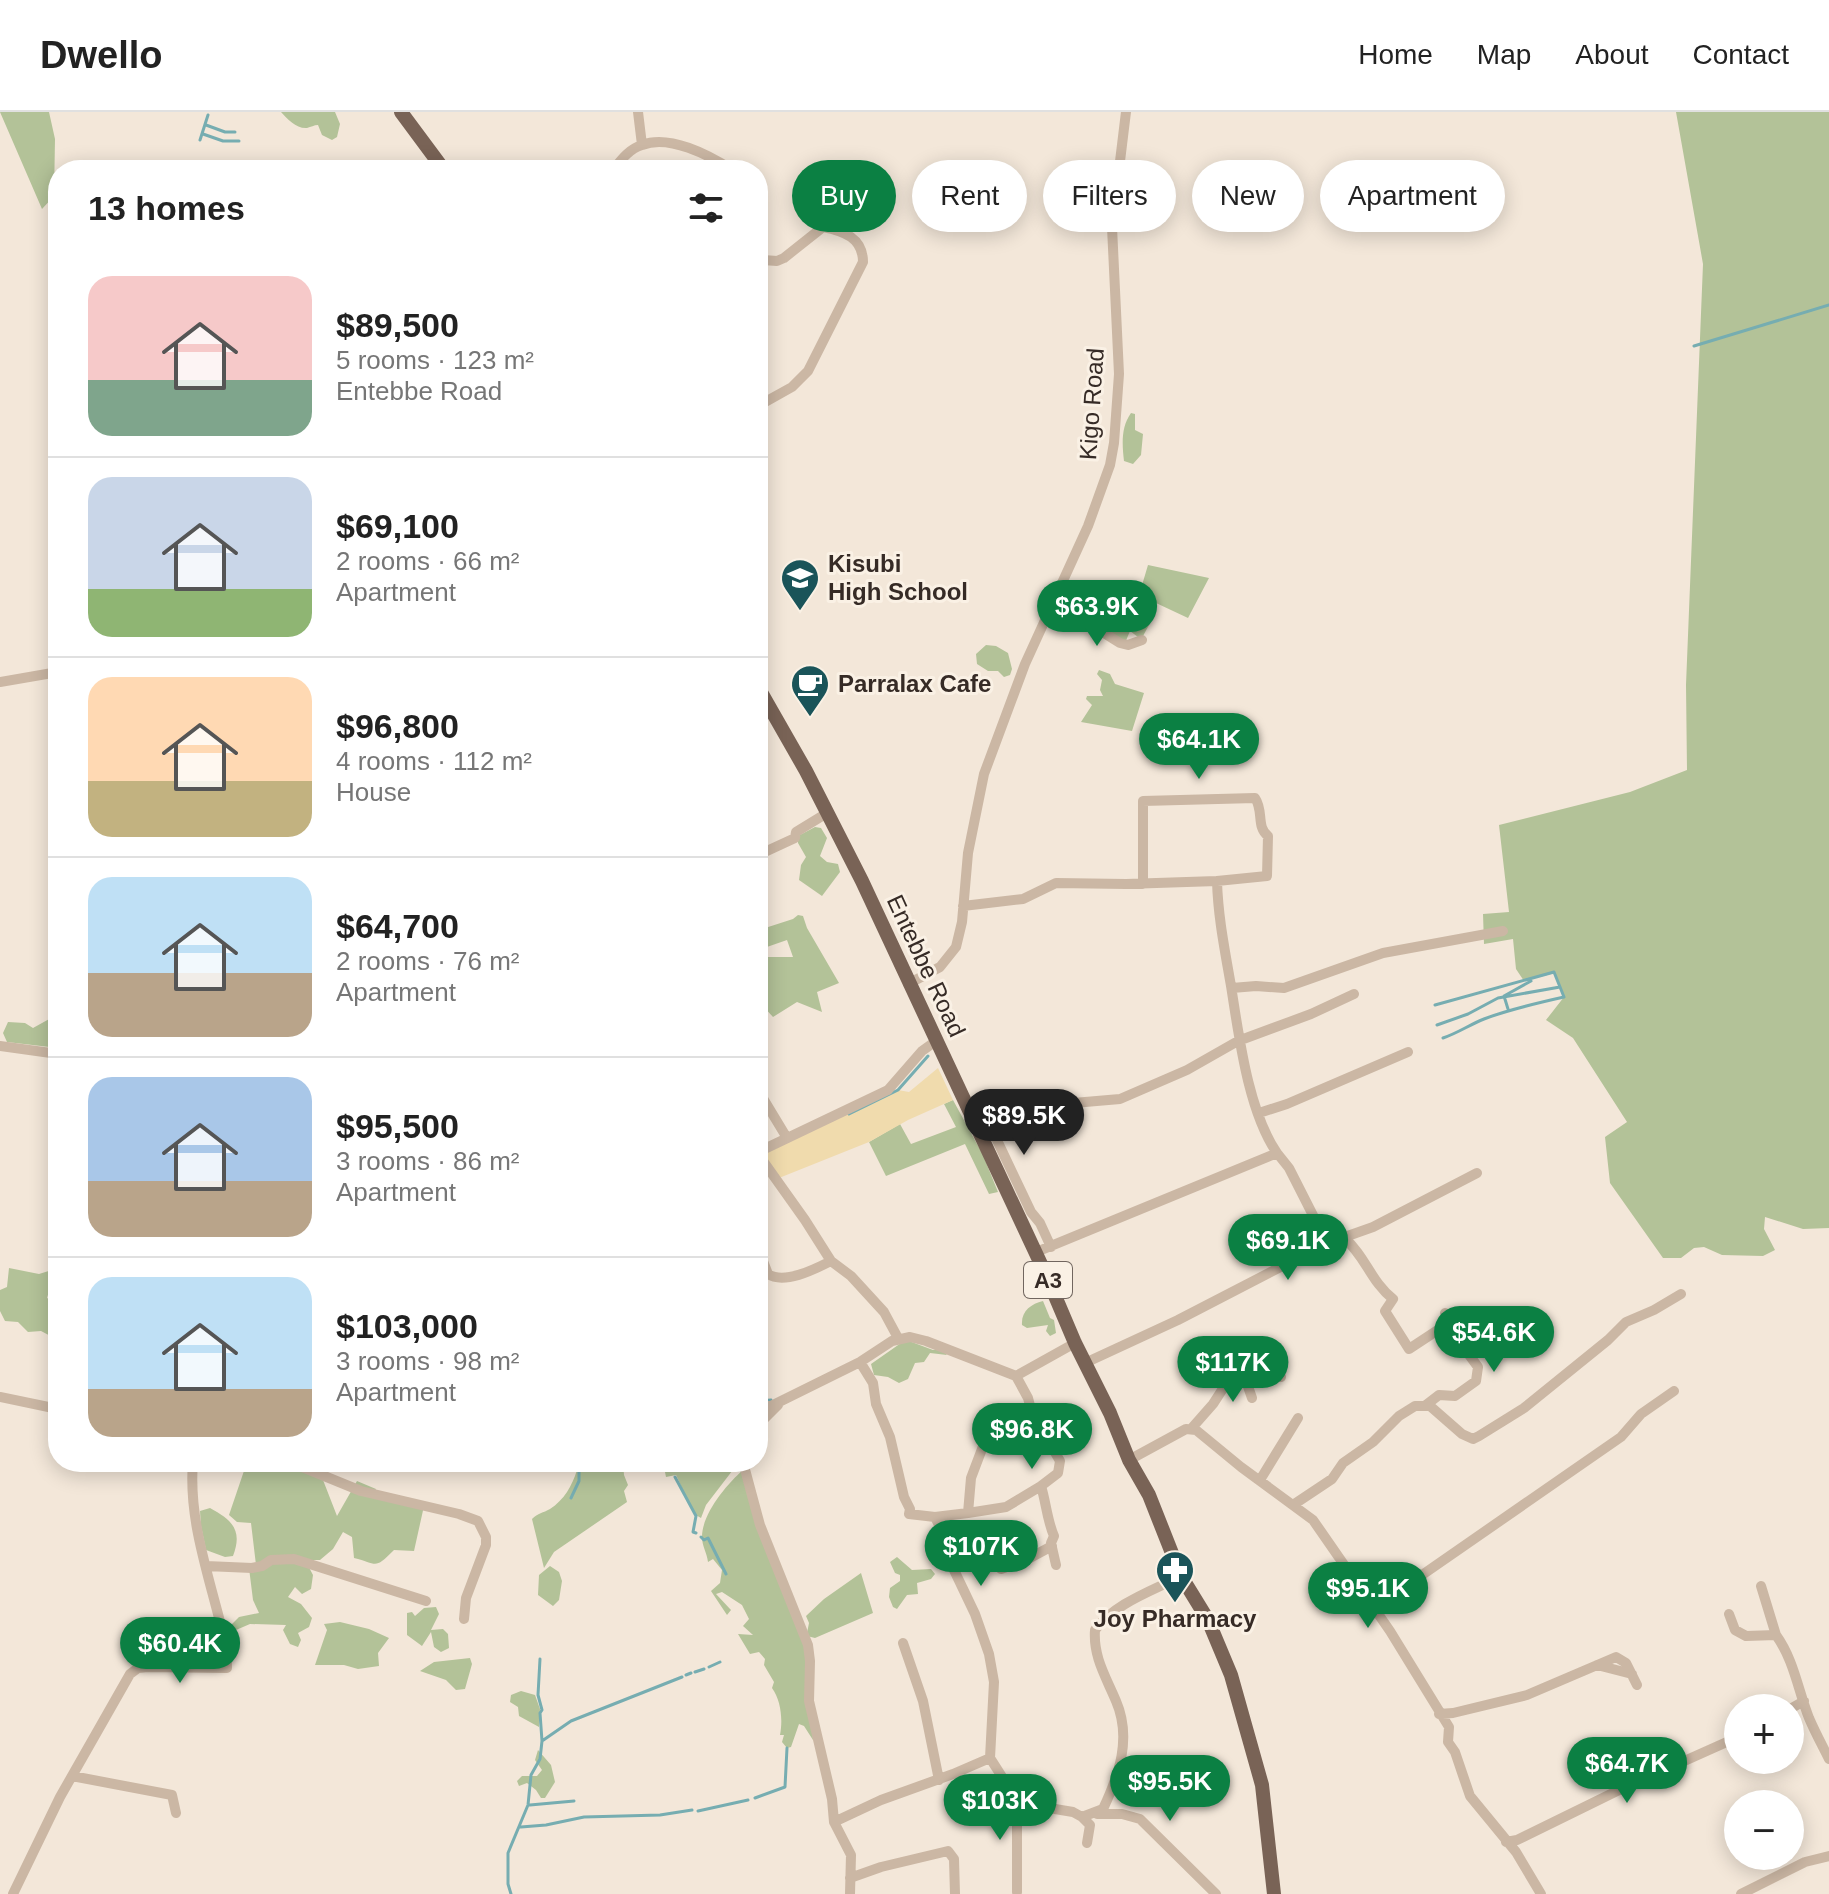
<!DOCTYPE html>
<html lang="en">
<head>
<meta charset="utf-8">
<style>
  body { margin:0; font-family:Arial,sans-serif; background:#f6f6f6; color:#222; height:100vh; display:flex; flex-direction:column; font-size:30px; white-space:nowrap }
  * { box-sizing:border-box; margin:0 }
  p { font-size:26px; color:#767676 }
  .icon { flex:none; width:44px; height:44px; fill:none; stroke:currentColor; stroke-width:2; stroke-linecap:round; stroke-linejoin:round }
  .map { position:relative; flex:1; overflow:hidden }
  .side { position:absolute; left:48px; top:48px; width:720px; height:1312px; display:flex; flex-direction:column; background:#fff; border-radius:32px; box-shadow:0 4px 20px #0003 }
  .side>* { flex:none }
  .guide { position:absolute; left:792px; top:48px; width:760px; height:72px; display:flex; gap:16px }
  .controls { position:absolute; left:1724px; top:1582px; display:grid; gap:16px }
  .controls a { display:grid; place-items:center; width:80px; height:80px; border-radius:50%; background:#fff; box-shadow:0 4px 20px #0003; font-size:40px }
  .price { position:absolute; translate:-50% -68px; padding:0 18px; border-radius:28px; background:#0b8043; color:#fff; font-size:26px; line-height:52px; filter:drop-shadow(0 2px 4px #0008) }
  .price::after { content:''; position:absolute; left:50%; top:48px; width:24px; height:18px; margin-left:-12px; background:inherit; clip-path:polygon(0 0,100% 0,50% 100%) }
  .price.active { background:#222; color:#fff }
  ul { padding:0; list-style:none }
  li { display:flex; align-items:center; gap:24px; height:200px; padding:0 40px }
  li+li { border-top:2px solid #e0e0e0 }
  li span { display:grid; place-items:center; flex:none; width:224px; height:160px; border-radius:24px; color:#555 }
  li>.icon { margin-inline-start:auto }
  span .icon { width:96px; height:96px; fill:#fffc; stroke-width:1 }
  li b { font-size:34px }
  h2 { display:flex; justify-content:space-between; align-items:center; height:96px; padding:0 40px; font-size:34px }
  .chip { padding:0 28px; border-radius:36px; background:#fff; box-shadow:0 4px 20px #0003; font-size:28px; line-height:72px }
  .chip.active { background:#0b8043; color:#fff }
  header { display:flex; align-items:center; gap:48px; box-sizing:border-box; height:112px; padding:0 40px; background:#fff; border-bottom:2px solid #e0e0e0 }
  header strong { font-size:38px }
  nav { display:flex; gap:44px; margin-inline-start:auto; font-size:28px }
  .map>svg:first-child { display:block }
  .green { fill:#b3c298 }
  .sand { fill:#f0dbad }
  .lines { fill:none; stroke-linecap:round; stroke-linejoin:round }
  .stream { stroke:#76adb1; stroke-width:3 }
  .minor { stroke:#cbb7a4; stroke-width:10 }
  .major { stroke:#796356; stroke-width:14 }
  .labels { text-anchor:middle; stroke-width:6; stroke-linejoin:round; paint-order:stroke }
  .shield { fill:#faf1e5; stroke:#71665f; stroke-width:2 }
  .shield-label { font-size:22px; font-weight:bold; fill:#362b26 }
  .street-label { font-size:24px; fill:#362b26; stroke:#faf1e5 }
  .poi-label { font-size:24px; font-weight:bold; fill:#362b26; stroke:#faf1e5; text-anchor:start }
</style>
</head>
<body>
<header>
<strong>Dwello</strong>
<nav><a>Home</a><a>Map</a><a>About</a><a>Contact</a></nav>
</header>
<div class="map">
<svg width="1829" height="1782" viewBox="0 0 1829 1782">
  <rect width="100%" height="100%" fill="#f3e7d9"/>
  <path class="green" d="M0 0H49L55 27 54 84 42 97Z
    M281 0H335L340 12 337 25 332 28 322 23 318 13C314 13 311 15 307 16 297 17 287 7 281 0Z
    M1676 0H1829V1116L1803 1117 1765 1105 1764 1117 1775 1138 1763 1144 1722 1143 1704 1135 1694 1136 1681 1146H1663L1610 1071 1605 1025 1627 1010 1573 926 1546 908 1564 885 1555 861 1524 869 1516 857 1513 827 1484 832 1483 802 1509 800 1499 713 1630 680 1687 658 1686 573 1703 152Z
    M1131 301 1135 302V318L1143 322 1141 343 1133 352 1124 349C1122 332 1121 315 1131 301Z
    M1148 453 1209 466 1188 506 1156 491 1154 496 1137 490Z
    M1099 473 1105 475 1107 483 1147 507 1149 513 1143 524 1138 525 1130 519 1125 531 1105 520 1108 514 1121 509 1120 506 1087 493 1091 479Z
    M986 533 996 534 1008 541 1012 557 1010 563 1004 565 998 559H988L977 552 976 542Z
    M1099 558 1110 562 1115 572 1144 581 1132 619 1081 610 1092 593 1086 587 1087 584H1103L1100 578 1102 568 1097 562Z
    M815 715 821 716 827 726 820 744 827 750 838 752 840 760 822 784 799 768 801 753 806 745 798 731V724Z
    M798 803 803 804 807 816 839 871 817 880 822 900 797 890 773 905 761 892 758 893 762 868 758 858 766 850V845H793L787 828 764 836 759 818 793 807Z
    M51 906 58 909V936L7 930 3 921 8 910 25 911 33 916Z
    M953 988 983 1043 998 1080 989 1082 965 1032 886 1064 869 1030 900 1012 911 1032 956 1015 944 992Z
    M9 1156 39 1162 55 1157 58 1167 51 1173 47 1186 58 1191V1228L41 1219 28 1220 18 1210 5 1209 0 1199V1178L7 1175Z
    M1043 1189 1050 1206 1054 1208 1056 1221 1050 1224 1046 1219 1048 1213 1027 1216 1022 1213C1021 1199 1031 1192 1043 1189Z
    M909 1229 933 1238 941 1237 947 1243 930 1241 924 1250 915 1251 908 1267 899 1271 888 1265 874 1263 871 1252 901 1231Z
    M247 1350 280 1354 316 1350 337 1404 357 1369 376 1377 374 1381 424 1394 414 1439 394 1438C374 1458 378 1452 354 1446L352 1425 343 1420 333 1437 320 1448H305L313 1463 311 1477 302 1482 295 1475 288 1485 301 1492 312 1506 309 1515 298 1521 301 1528 298 1535 290 1532 283 1518 286 1513 250 1512 236 1518 232 1512 239 1505 259 1501 253 1488 249 1456 256 1453 251 1411 237 1410 229 1403Z
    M549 1350H623L624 1363 628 1373 624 1379 627 1390 554 1440 544 1456 532 1407C538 1401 543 1401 550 1397 564 1388 572 1374 577 1358Z
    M663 1350H739L706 1393 701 1406 694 1402 676 1363 666 1365Z
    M743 1358 756 1401 807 1521 809 1511 806 1504 824 1487 861 1461 873 1501 815 1526 807 1524 813 1628 804 1614 799 1612 791 1635 787 1636 782 1630 784 1623H780C783 1608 781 1588 772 1576L774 1570 764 1553 765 1547 759 1540 750 1542 738 1522 753 1523 743 1514 749 1507 742 1493 722 1480 716 1482 731 1498 727 1503 711 1479 720 1471 722 1458 713 1447 708 1450C707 1441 702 1434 702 1425 702 1402 726 1373 743 1358Z
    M210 1396C232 1408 243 1418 233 1444L225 1445 206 1438 201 1414 200 1399Z
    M897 1445 912 1458 931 1457 935 1462 931 1467 917 1471 918 1482 907 1483 897 1497 893 1495 889 1485 890 1476 900 1469V1463L895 1461 890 1450Z
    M550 1454 559 1460 562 1469 559 1488 553 1494 538 1483 539 1463Z
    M436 1495 439 1502 431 1518 443 1517 448 1522 449 1536 441 1540 434 1535 431 1520 422 1534 407 1523V1501L412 1500 415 1504 424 1496Z
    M340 1510 369 1517 389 1526 378 1541 379 1554 358 1557 344 1553H315L327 1518 324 1512Z
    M470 1546 472 1552 465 1577 456 1578 446 1568 420 1559 434 1550Z
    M521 1579 535 1583 540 1597 539 1615 519 1604 518 1595 510 1590 511 1583Z
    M538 1638 551 1653 555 1670 545 1686H541L536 1678 527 1671 519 1674 517 1669 522 1664H537L542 1658 535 1648Z"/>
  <path class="sand" d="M938 956 953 988 908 1008 869 1030 779 1066 764 1042 898 978 909 980Z"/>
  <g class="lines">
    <path class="stream" d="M206 13 225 20H235
      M203 22 223 29H239
      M200 28 208 3
      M1694 234 1829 193
      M1435 893 1554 860 1564 885C1537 891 1510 897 1484 907 1469 913 1458 921 1443 926
      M1508 897 1504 884 1531 869
      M1437 913 1468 902 1498 886 1560 875
      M849 1002 898 978 928 944
      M758 1289 771 1288
      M675 1365 696 1404 693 1420 696 1421
      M571 1386 579 1369V1350
      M701 1425 704 1428 708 1426 726 1462
      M709 1555 720 1550
      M695 1560 704 1557
      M686 1563 691 1561
      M542 1629 571 1609 682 1565
      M755 1686 785 1675 787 1636
      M530 1693 574 1689
      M698 1699 748 1688
      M521 1715 546 1713 584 1705 660 1703 692 1698
      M511 1782 508 1772V1741L528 1693 531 1663 540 1647 542 1629 540 1601 542 1598 538 1583 540 1547"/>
    <path class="minor" d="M638 0 642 33
      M613 58C621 48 629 37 642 33 669 22 709 43 732 58
      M758 294 792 275 808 259 863 150C863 126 844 119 823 115L784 146 777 149 763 148
      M1051 493 1072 501 1120 531 1128 533 1142 528
      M0 570 58 560
      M758 743 795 726 796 720 827 701
      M1143 772V689L1255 686C1264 699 1256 715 1268 724L1267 764 1217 769
      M963 794 1023 787 1056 771 1126 772 1217 769C1218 805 1225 839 1231 874 1239 924 1248 999 1277 1041
      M908 872 940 855 956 835 962 810 968 741 984 662 1025 552 1088 414 1110 353 1114 331 1119 262 1112 115 1126 0
      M1232 876 1256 874 1284 876 1383 841 1503 819
      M0 934 58 942
      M758 978 787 1026
      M1259 1001 1287 992 1408 940
      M986 1005 1031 1100 1040 1111 1051 1135
      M973 1007 1027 995 1120 987 1187 958 1238 929 1311 902 1354 882
      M758 1040 888 978 922 939 936 929
      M758 1042 805 1108 831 1149 851 1164 884 1200 898 1226
      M1344 1126C1365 1143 1371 1170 1393 1187L1385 1199 1409 1237 1450 1210
      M1036 1140 1277 1041 1289 1056 1322 1121 1325 1132
      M763 1149 768 1162C784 1173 815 1157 831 1149
      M860 1250 873 1271 876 1292 890 1325 904 1385 910 1397 909 1402 935 1405 943 1421 954 1458 975 1502 989 1542 994 1570 990 1646 1013 1682 1025 1692 1073 1700 1082 1705 1090 1713 1087 1731
      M1085 1251 1178 1208 1325 1132 1373 1115 1477 1061
      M1244 1263 1252 1286
      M1016 1264 1028 1286 1032 1301 1060 1349 1058 1361 1041 1374C1046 1390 1047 1408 1054 1424L1051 1431 1056 1453
      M0 1285 58 1297
      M1426 1293 1439 1283 1455 1284 1476 1269 1478 1255 1467 1240 1445 1201
      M758 1294H771L860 1250 892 1229 910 1225 926 1229 1016 1264 1075 1231
      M758 1313 778 1293
      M1191 1317 1213 1292 1224 1275 1268 1251 1281 1265
      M1129 1348 1186 1317 1196 1318 1241 1355 1313 1408 1390 1519 1449 1615 1448 1630 1455 1640 1470 1684 1516 1740 1541 1782
      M290 1350 361 1379 459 1402 478 1409 486 1425V1433L466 1486 464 1507
      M743 1350 760 1413 808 1533 810 1549 809 1589 832 1687 834 1710
      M1260 1368 1298 1306
      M1293 1393 1332 1367 1343 1351 1373 1330 1399 1304 1415 1294H1430L1462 1322 1473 1327 1479 1324 1524 1296 1608 1228 1626 1210 1654 1198 1681 1182
      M968 1401 1006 1395 1041 1374
      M935 1405 968 1401 971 1366 985 1329 1032 1301
      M206 1454 252 1456 262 1454 271 1448 294 1447 426 1489
      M1001 1457 1026 1448 1052 1434
      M1761 1474 1776 1523
      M1373 1497 1621 1325 1641 1302 1674 1279
      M1729 1502 1735 1518 1746 1524 1776 1523C1794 1548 1798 1578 1809 1606 1815 1620 1822 1633 1829 1647
      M903 1531 923 1589 939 1668
      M1597 1553 1632 1562
      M1790 1597 1804 1589
      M1439 1602 1453 1601 1527 1583 1616 1545 1626 1551 1637 1573
      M72 1664 172 1683 176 1701
      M1097 1702H1122L1140 1707 1216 1782
      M1082 1705 1103 1697C1119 1663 1132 1626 1116 1589 1106 1565 1093 1545 1095 1518 1115 1491 1152 1479 1181 1464
      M1506 1730 1517 1728 1615 1680 1738 1625
      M850 1766 881 1755 948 1739 954 1747 955 1782
      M1017 1780V1703L1025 1692
      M13 1782 60 1685 130 1562 138 1556 148 1555 227 1556C227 1532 220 1510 214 1487 202 1442 189 1397 193 1350
      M850 1782 851 1743 834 1710 881 1688 953 1662 990 1646
      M1741 1782 1805 1750 1829 1744"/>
    <path class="major" d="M401 0 444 58
      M758 575 806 659 862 769 1047 1165 1075 1231 1110 1301 1129 1348 1149 1383 1181 1464 1208 1508 1231 1563 1262 1673 1274 1782"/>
  </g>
  <defs>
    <symbol id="school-pin" viewBox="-11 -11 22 30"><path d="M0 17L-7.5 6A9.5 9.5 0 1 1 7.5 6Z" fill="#1a5459" stroke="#faf1e5"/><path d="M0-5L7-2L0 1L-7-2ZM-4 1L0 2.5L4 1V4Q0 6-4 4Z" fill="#fff"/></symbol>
    <symbol id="cafe-pin" viewBox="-11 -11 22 30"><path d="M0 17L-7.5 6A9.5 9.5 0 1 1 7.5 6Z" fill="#1a5459" stroke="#faf1e5"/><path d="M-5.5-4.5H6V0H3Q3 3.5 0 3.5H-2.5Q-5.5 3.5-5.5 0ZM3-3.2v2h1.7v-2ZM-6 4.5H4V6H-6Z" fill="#fff"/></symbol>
    <symbol id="pharmacy-pin" viewBox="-11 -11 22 30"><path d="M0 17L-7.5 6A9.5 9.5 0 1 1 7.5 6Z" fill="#1a5459" stroke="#faf1e5"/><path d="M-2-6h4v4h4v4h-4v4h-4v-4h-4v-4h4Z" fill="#fff"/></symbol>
  </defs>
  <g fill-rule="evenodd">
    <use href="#school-pin" x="778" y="444" width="44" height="60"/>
    <use href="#cafe-pin" x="788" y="550" width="44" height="60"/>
    <use href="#pharmacy-pin" x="1153" y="1436" width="44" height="60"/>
  </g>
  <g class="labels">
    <rect class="shield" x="1024" y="1150" width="48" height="36" rx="6"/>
    <g class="shield-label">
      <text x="1048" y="1176">A3</text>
    </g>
    <g class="street-label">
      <text transform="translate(1092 292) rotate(-86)" y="8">Kigo Road</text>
      <text transform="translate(926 854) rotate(65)" y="8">Entebbe Road</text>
    </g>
    <g class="poi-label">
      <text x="828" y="460">Kisubi<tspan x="828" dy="28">High School</tspan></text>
      <text x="838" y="580">Parralax Cafe</text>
      <text x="1175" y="1515" text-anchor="middle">Joy Pharmacy</text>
    </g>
  </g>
</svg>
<div class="controls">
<a>+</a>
<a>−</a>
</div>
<b class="price" style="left:1097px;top:536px">$63.9K</b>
<b class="price" style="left:1199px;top:669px">$64.1K</b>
<b class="price active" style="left:1024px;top:1045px">$89.5K</b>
<b class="price" style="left:1288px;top:1170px">$69.1K</b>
<b class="price" style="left:1494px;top:1262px">$54.6K</b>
<b class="price" style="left:1233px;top:1292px">$117K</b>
<b class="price" style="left:1032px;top:1359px">$96.8K</b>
<b class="price" style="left:981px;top:1476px">$107K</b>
<b class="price" style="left:1368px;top:1518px">$95.1K</b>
<b class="price" style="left:180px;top:1573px">$60.4K</b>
<b class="price" style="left:1627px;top:1693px">$64.7K</b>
<b class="price" style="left:1170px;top:1711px">$95.5K</b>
<b class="price" style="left:1000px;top:1730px">$103K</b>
<div class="guide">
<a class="chip active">Buy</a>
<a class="chip">Rent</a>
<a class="chip">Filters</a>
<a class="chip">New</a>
<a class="chip">Apartment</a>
</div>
<section class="side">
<h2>13 homes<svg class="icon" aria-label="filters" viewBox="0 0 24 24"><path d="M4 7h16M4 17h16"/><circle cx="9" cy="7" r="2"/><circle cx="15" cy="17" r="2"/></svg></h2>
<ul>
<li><span style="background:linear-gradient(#f6c9c9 65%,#7fa58c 0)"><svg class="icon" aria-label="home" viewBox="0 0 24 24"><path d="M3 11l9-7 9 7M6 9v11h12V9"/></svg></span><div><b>$89,500</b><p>5 rooms · 123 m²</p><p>Entebbe Road</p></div></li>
<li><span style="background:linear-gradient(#c9d6e8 70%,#8fb573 0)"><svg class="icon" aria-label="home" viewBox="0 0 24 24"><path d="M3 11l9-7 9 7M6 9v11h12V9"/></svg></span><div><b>$69,100</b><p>2 rooms · 66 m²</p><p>Apartment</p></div></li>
<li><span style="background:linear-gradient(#ffd9b3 65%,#c2b280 0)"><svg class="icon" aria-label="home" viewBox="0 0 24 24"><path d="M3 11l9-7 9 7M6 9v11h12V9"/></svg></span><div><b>$96,800</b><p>4 rooms · 112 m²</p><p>House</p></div></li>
<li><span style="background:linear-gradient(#bfe0f5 60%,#b9a48a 0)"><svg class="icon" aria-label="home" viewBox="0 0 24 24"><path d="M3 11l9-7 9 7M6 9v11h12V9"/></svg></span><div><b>$64,700</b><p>2 rooms · 76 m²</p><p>Apartment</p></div></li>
<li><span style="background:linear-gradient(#a9c7e8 65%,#b9a48a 0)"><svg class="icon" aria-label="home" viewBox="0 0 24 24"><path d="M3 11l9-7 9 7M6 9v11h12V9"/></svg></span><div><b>$95,500</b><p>3 rooms · 86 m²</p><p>Apartment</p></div></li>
<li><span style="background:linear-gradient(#bfe0f5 70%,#b9a48a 0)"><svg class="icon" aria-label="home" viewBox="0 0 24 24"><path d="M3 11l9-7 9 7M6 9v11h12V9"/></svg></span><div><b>$103,000</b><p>3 rooms · 98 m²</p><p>Apartment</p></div></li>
</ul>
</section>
</div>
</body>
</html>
